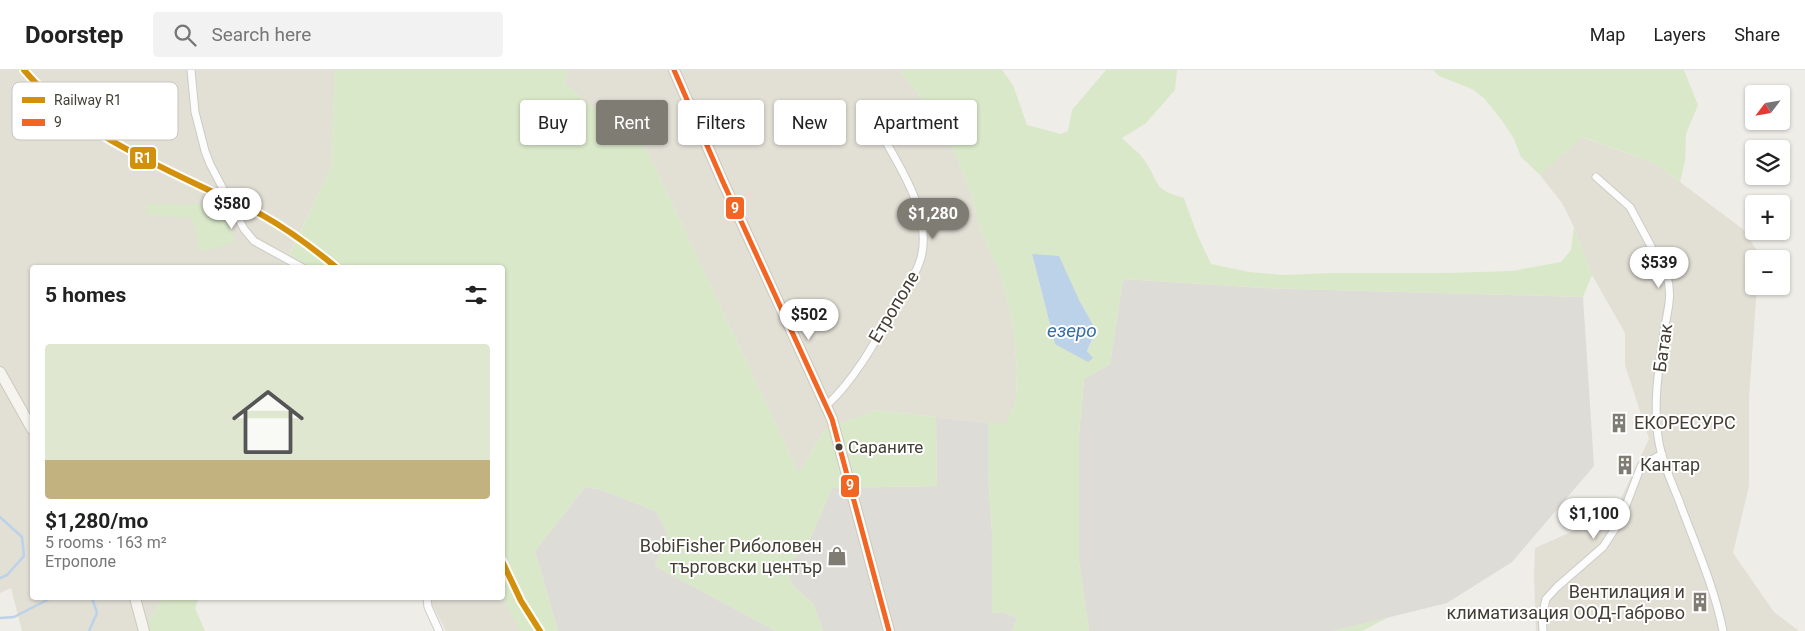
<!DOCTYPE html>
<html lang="en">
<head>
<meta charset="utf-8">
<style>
  body { margin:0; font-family:Roboto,sans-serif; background:#f2f2f2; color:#222; height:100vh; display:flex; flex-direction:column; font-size:19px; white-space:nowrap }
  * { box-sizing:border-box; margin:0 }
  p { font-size:16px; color:#767676 }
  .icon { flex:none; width:28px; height:28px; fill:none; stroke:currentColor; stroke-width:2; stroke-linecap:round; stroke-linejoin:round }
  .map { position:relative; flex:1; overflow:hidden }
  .panel { position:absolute; left:30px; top:195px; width:475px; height:335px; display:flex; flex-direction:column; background:#fff; border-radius:5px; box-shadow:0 1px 4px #0004 }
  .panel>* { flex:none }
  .top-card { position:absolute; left:520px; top:30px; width:475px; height:45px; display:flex; gap:10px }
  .needle { width:32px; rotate:239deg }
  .controls { position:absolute; left:1745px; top:15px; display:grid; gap:10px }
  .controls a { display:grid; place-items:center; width:45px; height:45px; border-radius:5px; background:#fff; box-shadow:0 1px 4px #0004; font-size:25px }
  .price { position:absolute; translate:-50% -42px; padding:0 11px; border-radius:18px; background:#fff; color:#222; font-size:16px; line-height:32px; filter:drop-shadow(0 1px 2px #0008) }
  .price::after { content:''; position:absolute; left:50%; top:30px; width:15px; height:11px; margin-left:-8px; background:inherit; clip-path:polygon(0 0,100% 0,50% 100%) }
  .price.on { background:#7f7c74; color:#fff }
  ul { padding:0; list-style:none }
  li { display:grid; align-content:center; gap:10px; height:265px; padding:0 15px }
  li+li { border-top:1px solid #e0e0e0 }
  li span { display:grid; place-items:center; height:155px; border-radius:5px; color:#555 }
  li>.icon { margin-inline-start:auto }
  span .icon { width:90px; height:90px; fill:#fffc; stroke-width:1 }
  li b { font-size:21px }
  h2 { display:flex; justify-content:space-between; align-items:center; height:60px; padding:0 15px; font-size:21px }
  .tag { padding:0 18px; border-radius:5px; background:#fff; box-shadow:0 1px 4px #0004; font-size:18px; line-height:45px }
  .tag.on { background:#7f7c74; color:#fff }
  header { display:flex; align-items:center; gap:30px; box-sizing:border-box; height:70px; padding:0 25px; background:#fff; border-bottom:1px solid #e0e0e0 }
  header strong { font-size:24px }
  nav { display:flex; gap:28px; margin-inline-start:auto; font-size:18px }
  .search { width:350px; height:45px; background:#f2f2f2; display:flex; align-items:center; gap:12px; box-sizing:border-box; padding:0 18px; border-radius:5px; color:#767676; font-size:19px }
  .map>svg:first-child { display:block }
  .residential { fill:#e2dfd5 }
  .industrial { fill:#dedcd6 }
  .green { fill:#d9e8c9; fill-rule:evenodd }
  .water { fill:#bbd2e9 }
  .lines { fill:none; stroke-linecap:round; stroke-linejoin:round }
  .stream { stroke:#bbd2e9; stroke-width:2.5 }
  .street-casing { stroke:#cccbc5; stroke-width:9 }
  .secondary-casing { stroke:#cccabf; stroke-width:12 }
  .street { stroke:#fcfcfc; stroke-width:7 }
  .secondary { stroke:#f5f4ee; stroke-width:10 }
  .bus-1-casing { stroke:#fff; stroke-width:9 }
  .bus-1 { stroke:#f26522; stroke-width:5 }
  .rail-1-casing { stroke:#fff; stroke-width:10 }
  .rail-1 { stroke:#d3910b; stroke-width:6 }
  .bus-dot { fill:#433f35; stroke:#fff; stroke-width:2 }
  .labels { text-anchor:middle; stroke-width:4; stroke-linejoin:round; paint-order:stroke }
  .bus-label { font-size:17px; fill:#433f35; stroke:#fff; text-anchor:start }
  .street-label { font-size:18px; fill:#433f35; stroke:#fff }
  .poi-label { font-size:18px; fill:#433f35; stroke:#fff; text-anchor:start }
  .water-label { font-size:19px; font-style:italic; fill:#376da6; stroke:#fff }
  .key { fill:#fff; stroke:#c7c5c2; stroke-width:1 }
  .key-label { font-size:14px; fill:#433f35 }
  .line-badge { stroke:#fff; stroke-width:2 }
  .badge-label { font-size:14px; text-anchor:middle; font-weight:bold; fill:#fff }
</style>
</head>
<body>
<header>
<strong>Doorstep</strong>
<div class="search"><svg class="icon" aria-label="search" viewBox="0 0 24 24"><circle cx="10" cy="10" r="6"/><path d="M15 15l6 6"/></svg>Search here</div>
<nav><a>Map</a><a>Layers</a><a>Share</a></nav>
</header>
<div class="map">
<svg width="1805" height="561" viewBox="0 0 1805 561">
  <rect width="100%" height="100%" fill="#eeede8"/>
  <path class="residential" d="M0 0H335L331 97 283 197 32 198V528H163L143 561H22L11 518 0 523Z
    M568 0H899L929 37 944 63 958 90 971 124 980 159 1000 204 1010 240 1014 266 1017 298 1016 330 1006 355 876 340 824 360 799 403 625 33 609 51 564 13Z
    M1582 67 1656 94 1744 160 1759 184 1758 189H1754V216H1757L1749 328V416L1733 483 1774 542 1799 561H1536L1534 506 1535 478 1580 458 1608 456 1649 369 1625 295V263L1592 205 1574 157 1562 133 1540 105Z
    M503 527 521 561H446L431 533 432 528Z"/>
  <path class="industrial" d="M1123 209 1265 218 1583 227 1594 396 1512 492 1447 533 1334 561H1089L1079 491V365L1084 309 1110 294Z
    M936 347 988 353V404L992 462V543L1003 542 1017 548 1012 561H823L813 533 793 516 785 497 807 476 832 418 937 416Z
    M585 417 599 419 656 441 668 465 655 496 776 561H558L535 481Z"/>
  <path class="green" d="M335 0H568L564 13 609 51 625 33 799 403 824 360 876 340 936 347 937 416 832 418 807 476 785 497 793 516 813 533 823 561H776L655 496 668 465 656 441 599 419 585 417 535 481 558 561H521L519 559 503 527 502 198H283L331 97Z
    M899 0H1002L1013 15 1027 55 1061 64 1068 61 1072 40 1106 0H1177L1175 20 1146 53 1122 68C1129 75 1140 83 1145 91 1161 115 1152 119 1184 128L1197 164 1211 194 1249 202 1283 205 1331 203H1446L1512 201 1561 192 1571 180 1574 157 1592 205 1583 227 1265 218 1123 209 1110 294 1084 309 1079 365V491L1089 561H1012L1017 548 1003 542 992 543V462L988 404V353L1006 354 1016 330 1017 298 1014 266 1010 240 1000 204 980 159 971 124 958 90 944 63 929 37ZM1032 185 1079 230 1096 260 1087 282 1055 274Z
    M1433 0H1684L1698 35 1686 64 1685 91 1680 112 1656 94 1583 67 1540 105 1521 87 1514 69 1503 52 1484 28 1472 19 1439 6Z
    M147 134 224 135 235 172 200 182 192 148 147 145Z
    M163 528H199L195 538 205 561H143Z
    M1389 547 1362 561H1334Z"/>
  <path class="water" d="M1032 184 1059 186 1079 230 1096 260 1087 281 1093 288 1088 292 1055 274Z"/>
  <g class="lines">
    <path class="stream" d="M0 447 22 467 24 486 7 505 0 508
      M0 548 14 547 51 528
      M89 561 97 543 92 528"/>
    <defs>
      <path id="street" d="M191 0 195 42 205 81 210 94 244 159 254 171 303 198
        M1596 107 1630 137 1667 206C1673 226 1667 242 1664 262 1659 296 1653 332 1658 367 1661 388 1670 409 1678 428 1694 472 1714 515 1723 561
        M827 335C854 310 875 273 892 241 901 224 914 210 920 191 935 145 896 91 875 53
        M427 528 428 537 439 561
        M1543 561 1542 546 1546 529 1557 517 1603 477 1620 451 1641 396 1662 384"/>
      <path id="secondary" d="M674 0 723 112 832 349 889 561
        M0 302 32 359
        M135 528 144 561"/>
    </defs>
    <use href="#street" class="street-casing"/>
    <use href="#secondary" class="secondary-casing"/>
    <use href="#street" class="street"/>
    <use href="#secondary" class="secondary"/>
    <defs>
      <path id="bus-1" d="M674 0 723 112 832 349 889 561"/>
    </defs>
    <use href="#bus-1" class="bus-1-casing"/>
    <use href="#bus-1" class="bus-1"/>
    <defs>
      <path id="rail-1" d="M24 0C74 59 148 91 217 124 232 131 248 137 262 145 289 160 313 178 337 198
        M502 491 521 531 540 561"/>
    </defs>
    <use href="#rail-1" class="rail-1-casing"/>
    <use href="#rail-1" class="rail-1"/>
  </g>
  <defs>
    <symbol id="building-bare" viewBox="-9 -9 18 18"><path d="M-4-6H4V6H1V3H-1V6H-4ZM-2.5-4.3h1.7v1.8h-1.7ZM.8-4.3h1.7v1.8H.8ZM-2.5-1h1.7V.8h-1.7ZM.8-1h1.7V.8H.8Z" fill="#7f7c74" stroke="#fff" stroke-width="2.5" paint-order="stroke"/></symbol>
    <symbol id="shop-bare" viewBox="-9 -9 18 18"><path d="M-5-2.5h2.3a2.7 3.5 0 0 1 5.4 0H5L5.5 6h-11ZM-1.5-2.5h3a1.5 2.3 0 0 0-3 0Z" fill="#7f7c74" stroke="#fff" stroke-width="2.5" paint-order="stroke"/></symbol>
  </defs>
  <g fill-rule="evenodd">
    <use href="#building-bare" x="1605" y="339" width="28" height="28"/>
    <use href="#building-bare" x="1611" y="381" width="28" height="28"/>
    <use href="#shop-bare" x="823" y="472" width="28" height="28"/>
    <use href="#building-bare" x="1686" y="518" width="28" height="28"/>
  </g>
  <circle class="bus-dot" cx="839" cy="377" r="4.5"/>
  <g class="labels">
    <g class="bus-label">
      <text x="848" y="383">Сараните</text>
    </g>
    <g class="street-label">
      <text transform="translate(894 237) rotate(-59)" y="6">Етрополе</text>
      <text transform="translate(1663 278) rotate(-82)" y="6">Батак</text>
    </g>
    <g class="poi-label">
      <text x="1634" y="359">ЕКОРЕСУРС</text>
      <text x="1640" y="401">Кантар</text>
      <text x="822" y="482" text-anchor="end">BobiFisher Риболовен<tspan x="822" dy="21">търговски център</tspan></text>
      <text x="1685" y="528" text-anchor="end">Вентилация и<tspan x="1685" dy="21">климатизация ООД-Габрово</tspan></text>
    </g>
    <g class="water-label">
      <text x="1072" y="267">езеро</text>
    </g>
  </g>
  <rect x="12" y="12" width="166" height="58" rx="8" class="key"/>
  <rect x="22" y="27" width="23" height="6" fill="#d3910b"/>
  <rect x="22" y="49" width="23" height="7" fill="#f26522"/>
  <g class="key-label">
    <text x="54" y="35">Railway R1</text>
    <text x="54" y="57">9</text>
  </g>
  <g class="line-badge">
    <rect x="129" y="76" width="28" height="24" rx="5" fill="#d3910b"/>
    <rect x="725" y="126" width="20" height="24" rx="5" fill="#f26522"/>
    <rect x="840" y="404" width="20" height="24" rx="5" fill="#f26522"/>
  </g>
  <g class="badge-label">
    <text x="143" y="93">R1</text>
    <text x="735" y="143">9</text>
    <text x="850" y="420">9</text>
  </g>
</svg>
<div class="controls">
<a><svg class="needle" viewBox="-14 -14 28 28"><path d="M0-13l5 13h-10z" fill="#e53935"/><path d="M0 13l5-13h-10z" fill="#767676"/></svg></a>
<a><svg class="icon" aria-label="layers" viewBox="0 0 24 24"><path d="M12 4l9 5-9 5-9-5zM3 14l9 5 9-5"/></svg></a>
<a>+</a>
<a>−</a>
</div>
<b class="price" style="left:232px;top:160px">$580</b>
<b class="price on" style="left:933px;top:170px">$1,280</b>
<b class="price" style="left:1659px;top:219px">$539</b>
<b class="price" style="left:809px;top:271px">$502</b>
<b class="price" style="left:1594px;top:470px">$1,100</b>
<div class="top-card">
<a class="tag">Buy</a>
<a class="tag on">Rent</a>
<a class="tag">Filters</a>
<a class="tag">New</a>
<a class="tag">Apartment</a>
</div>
<section class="panel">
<h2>5 homes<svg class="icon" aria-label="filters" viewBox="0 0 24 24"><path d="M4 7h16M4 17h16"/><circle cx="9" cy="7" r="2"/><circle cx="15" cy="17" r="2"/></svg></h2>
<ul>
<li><span style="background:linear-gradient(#dfe7d0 75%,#c2b280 0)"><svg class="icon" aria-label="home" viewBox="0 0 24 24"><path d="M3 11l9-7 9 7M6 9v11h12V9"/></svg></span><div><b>$1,280/mo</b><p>5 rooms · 163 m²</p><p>Етрополе</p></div></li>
</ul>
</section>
</div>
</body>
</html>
